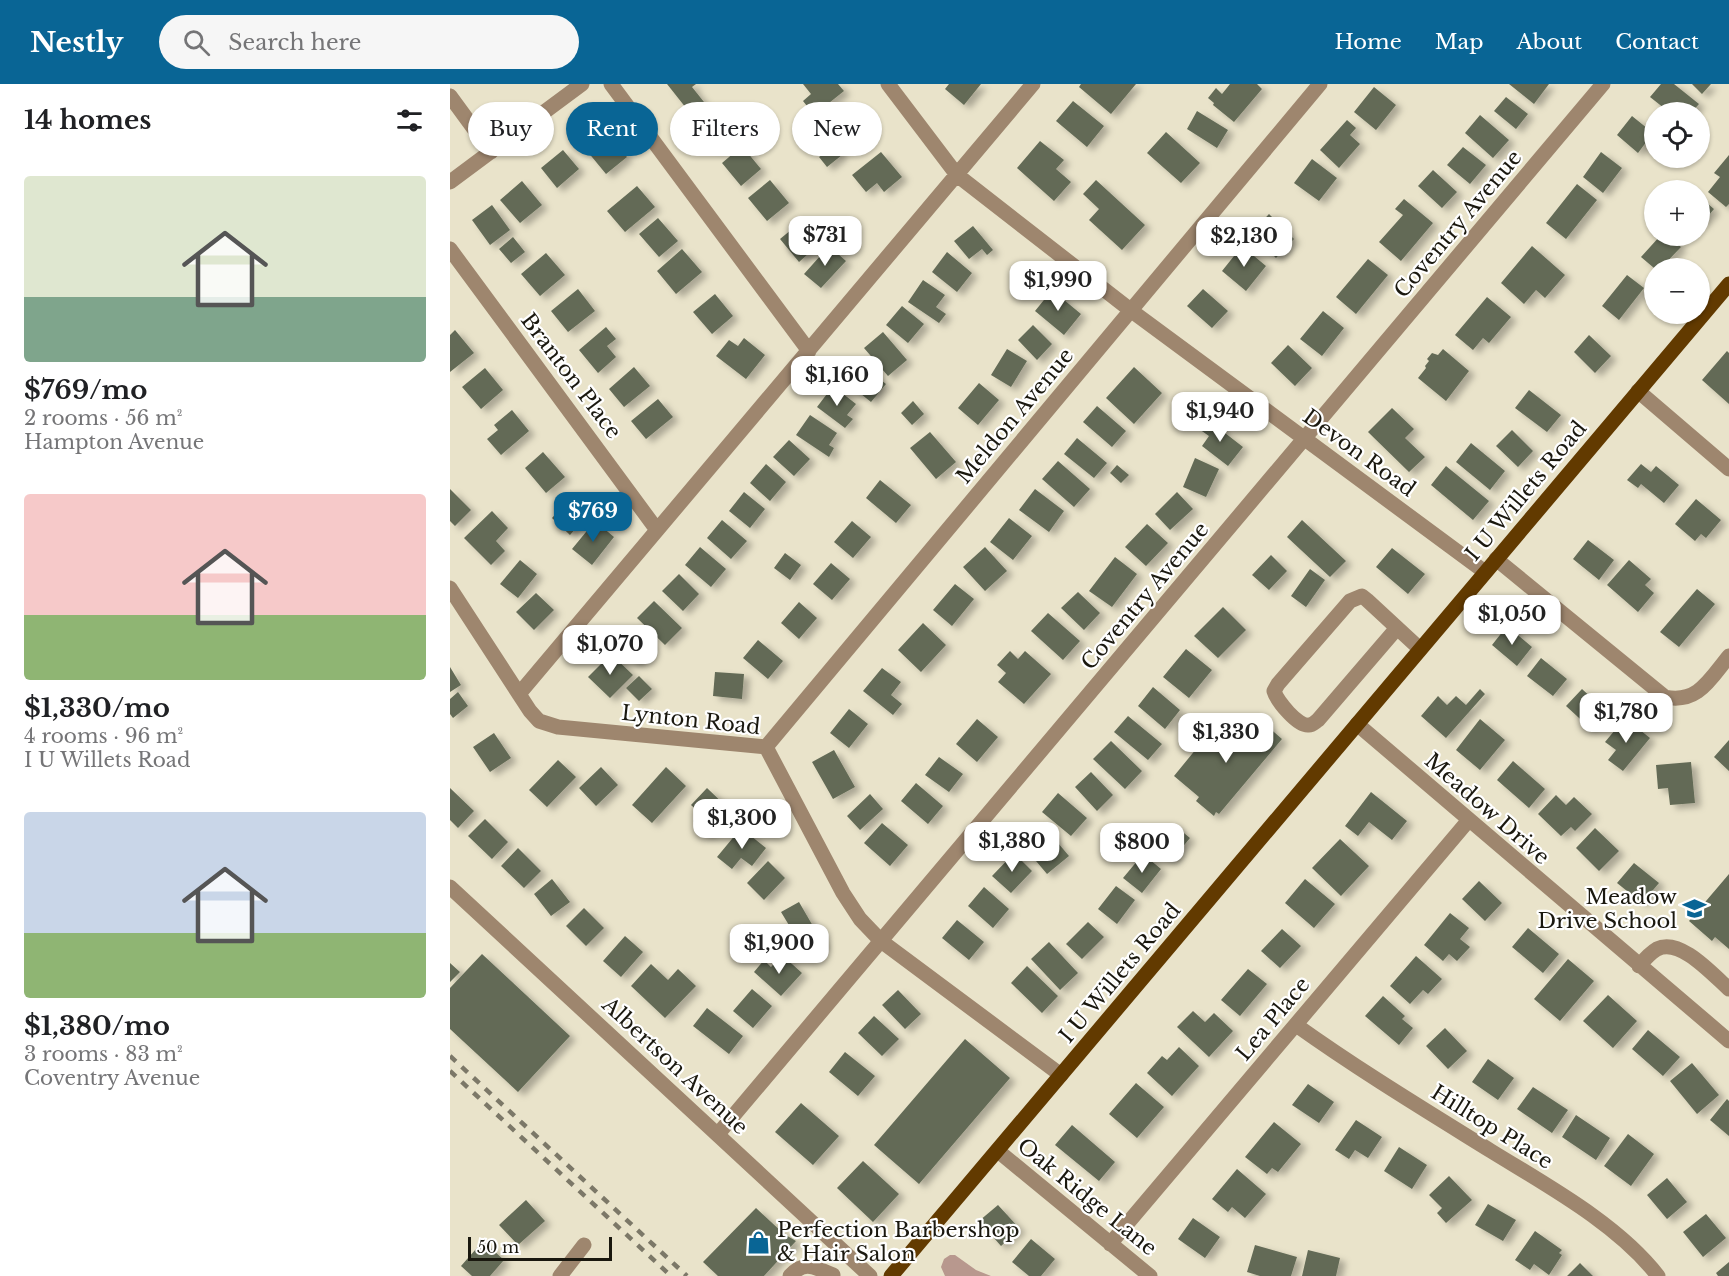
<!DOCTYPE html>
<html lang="en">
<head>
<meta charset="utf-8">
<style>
  body { margin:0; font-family:"Libre Baskerville",serif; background:#f6f6f6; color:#202124; height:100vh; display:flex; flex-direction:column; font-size:22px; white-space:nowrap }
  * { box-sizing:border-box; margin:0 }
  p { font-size:20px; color:#757577 }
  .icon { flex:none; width:33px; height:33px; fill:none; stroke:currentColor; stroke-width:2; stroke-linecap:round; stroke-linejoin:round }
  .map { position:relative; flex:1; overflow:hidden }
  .details { display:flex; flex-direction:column; background:#fff; width:450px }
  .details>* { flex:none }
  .guide { position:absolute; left:18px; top:18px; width:570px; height:54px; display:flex; gap:12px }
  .controls { position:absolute; left:1194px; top:18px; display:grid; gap:12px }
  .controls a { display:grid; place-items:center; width:66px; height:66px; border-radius:50%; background:#fff; box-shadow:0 2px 4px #0004; font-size:30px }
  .scale { position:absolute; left:18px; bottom:15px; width:144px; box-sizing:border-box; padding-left:6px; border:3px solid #1a180f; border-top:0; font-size:16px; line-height:21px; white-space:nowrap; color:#1a180f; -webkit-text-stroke:4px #fff; paint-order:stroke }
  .price { position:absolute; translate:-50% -51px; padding:0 14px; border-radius:12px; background:#fff; color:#222; font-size:20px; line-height:39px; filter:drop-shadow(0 2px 3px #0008) }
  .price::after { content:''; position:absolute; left:50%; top:36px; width:18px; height:14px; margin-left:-9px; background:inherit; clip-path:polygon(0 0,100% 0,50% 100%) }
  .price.current { background:#096595; color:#fff }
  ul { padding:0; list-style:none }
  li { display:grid; align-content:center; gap:12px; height:318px; padding:0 24px }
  li span { display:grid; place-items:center; height:186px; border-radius:6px; color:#555 }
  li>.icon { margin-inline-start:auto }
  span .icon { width:108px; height:108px; fill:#fffc; stroke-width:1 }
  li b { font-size:26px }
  h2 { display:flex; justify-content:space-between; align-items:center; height:72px; padding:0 24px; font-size:26px }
  .tag { padding:0 21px; border-radius:27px; background:#fff; box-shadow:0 2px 4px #0004; font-size:21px; line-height:54px }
  .tag.current { background:#096595; color:#fff }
  header { display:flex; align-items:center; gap:36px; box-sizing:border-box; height:84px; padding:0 30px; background:#096595; color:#fff }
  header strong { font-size:28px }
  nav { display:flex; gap:33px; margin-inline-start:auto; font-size:21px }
  .search { width:420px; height:54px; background:#f6f6f6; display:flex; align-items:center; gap:15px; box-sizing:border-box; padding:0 21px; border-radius:33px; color:#757577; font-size:22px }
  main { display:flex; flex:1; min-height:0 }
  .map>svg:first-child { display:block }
  .forest { fill:#b8988e }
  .building { fill:#636b56; filter:url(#shadow) }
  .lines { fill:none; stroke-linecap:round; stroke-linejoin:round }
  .minor { stroke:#9e866e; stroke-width:15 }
  .major { stroke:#623a00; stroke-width:15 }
  .rail { stroke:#7c7868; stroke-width:4.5; stroke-dasharray:8 8; stroke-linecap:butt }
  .labels { text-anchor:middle; stroke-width:4.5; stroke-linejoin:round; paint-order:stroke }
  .street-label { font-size:21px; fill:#1a180f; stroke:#fff }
  .poi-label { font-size:21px; fill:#1a180f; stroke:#fff; text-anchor:end }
</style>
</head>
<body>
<header>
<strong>Nestly</strong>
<div class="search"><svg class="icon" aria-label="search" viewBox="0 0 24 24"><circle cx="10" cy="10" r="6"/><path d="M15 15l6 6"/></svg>Search here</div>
<nav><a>Home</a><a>Map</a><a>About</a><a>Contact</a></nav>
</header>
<main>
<section class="details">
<h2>14 homes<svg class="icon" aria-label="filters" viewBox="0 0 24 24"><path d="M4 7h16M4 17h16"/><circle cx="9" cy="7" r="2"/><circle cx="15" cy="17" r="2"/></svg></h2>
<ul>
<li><span style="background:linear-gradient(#dfe7d0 65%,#7fa58c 0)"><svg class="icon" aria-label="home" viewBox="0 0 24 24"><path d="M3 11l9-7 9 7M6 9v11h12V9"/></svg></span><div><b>$769/mo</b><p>2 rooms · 56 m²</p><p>Hampton Avenue</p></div></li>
<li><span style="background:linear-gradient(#f6c9c9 65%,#8fb573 0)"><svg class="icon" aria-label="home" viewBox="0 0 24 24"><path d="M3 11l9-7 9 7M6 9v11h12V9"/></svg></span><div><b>$1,330/mo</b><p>4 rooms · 96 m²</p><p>I U Willets Road</p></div></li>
<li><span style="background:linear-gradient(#c9d6e8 65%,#8fb573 0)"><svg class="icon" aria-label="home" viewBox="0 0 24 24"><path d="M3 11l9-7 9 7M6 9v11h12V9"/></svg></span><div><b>$1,380/mo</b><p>3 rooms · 83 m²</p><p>Coventry Avenue</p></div></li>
</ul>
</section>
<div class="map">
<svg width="1279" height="1192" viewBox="0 0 1279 1192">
  <defs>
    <filter id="shadow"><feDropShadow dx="6" dy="4" stdDeviation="3" flood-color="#0004"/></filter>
  </defs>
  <rect width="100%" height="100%" fill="#e9e3ca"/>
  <path class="forest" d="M500 1171H505L526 1186 541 1192H495L491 1183 494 1175Z"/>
  <path class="building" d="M217 0H246L242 3 254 18 240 29Z
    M353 0H388L394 7 364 31 353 17 361 10Z
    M499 0H531L514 21 495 5Z
    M631 0H686L661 30 629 3Z
    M780 0H807L812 5 784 38 763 21 764 19 758 14 766 4 772 10Z
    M1059 0H1099L1084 20Z
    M1211 0H1224L1249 20 1242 28H1219L1200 13Z
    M1242 0H1261L1252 10Z
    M924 3 946 21 926 46 904 28Z
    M1056 13 1078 30 1066 45 1044 27Z
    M623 17 654 42 637 63 606 37Z
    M397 21 416 43 398 59 379 36Z
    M747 27 778 46 767 64 737 45Z
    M266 28 285 50 266 65 248 43Z
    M1030 31 1059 56 1043 74 1015 49Z
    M1182 32 1203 49 1188 69 1167 51Z
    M897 36 906 44 900 51 910 60 889 84 870 66Z
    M149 38 177 73 156 90 128 56Z
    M716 48 750 79 731 99 697 69Z
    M590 57 614 76 606 85 621 98 604 117 567 84Z
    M385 61 392 71 377 83 369 73Z
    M292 62 311 85 291 102 272 79Z
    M1013 63 1036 81 1020 100 997 81Z
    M113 66 129 85 107 104 91 84Z
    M431 68 452 93 434 108 427 99 416 108 402 91Z
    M1151 68 1172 84 1153 109 1133 93Z
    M1279 71V120L1276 123 1258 108 1270 93 1264 89Z
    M862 75 887 94 869 117 844 99Z
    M983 86 1007 108 992 124 968 102Z
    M320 96 339 119 317 137 298 114Z
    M646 96 695 141 672 166 639 136 649 125 633 110Z
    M72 97 92 121 70 139 50 116Z
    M1127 100 1147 116 1116 155 1096 139Z
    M187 102 205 123 175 148 157 127Z
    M1250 113 1264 125 1250 142Z
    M954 115 983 139 951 177 929 158 953 131 945 125Z
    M42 121 60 146 40 161 22 136Z
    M819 130 844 155 826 174 801 149Z
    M208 134 228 157 209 173 189 150Z
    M347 141 366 163 349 178 330 155Z
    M523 142 543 166 537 171 532 165 519 175 504 157Z
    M1210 152H1218L1231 163 1211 184H1204L1191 173Z
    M63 153 75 168 61 179 49 165Z
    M379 162 396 177 371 204 354 190Z
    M792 162 816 182 796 207 772 187Z
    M1082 162 1115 191 1095 214 1086 206 1074 220 1051 199Z
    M232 165 252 188 226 210 207 187Z
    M497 168 522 189 507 208 482 188Z
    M96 169 115 191 90 212 71 190Z
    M918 175 938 191 906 230 886 213Z
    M1177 191 1194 204 1169 236 1152 222Z
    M473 196 495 211 486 223 496 230 489 239 458 218Z
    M128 205 145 227 118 248 101 227Z
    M753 205 778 227 762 244 737 222Z
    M602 206 631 230 614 251 585 227Z
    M265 210 283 232 262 250 243 228Z
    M1037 213 1061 233 1039 259 1033 254 1023 266 1005 251Z
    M452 222 474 240 458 259 436 241Z
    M873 227 894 244 872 272 850 255Z
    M583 241 602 260 587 276 568 256Z
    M156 243 166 255 157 262 166 273 148 289 129 266Z
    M5 246 24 269 0 288V251Z
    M433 248 457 276 438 292 414 264Z
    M1139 251 1161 272 1145 289 1124 268Z
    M294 254 315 271 296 295 266 272 279 256 288 262Z
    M838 261 862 284 845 302 821 279Z
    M557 265 577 277 561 303 541 291Z
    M993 265 1019 287 996 317 968 294 976 284 975 282 979 277 977 275 982 269 988 271Z
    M1277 267 1279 269V320L1252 296Z
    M405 275 436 300 421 318 391 294Z
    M184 283 200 302 174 323 159 305Z
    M684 283 712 309 684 340 656 314Z
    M35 284 53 306 31 325 12 303Z
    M529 299 549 316 528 341 508 324Z
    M383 302 406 320 397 331 403 335 395 344 367 323Z
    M1079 306 1111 331 1097 348 1065 324Z
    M208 315 223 333 196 355 181 337Z
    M463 317 474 330 462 341 451 329Z
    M647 322 676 347 662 363 633 338Z
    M942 324 964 345 955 354 975 373 959 388 918 348Z
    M62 326 79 347 51 371 37 355 48 346 44 341Z
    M360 331 387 349 379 361 384 364 379 373 346 351Z
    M757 335 793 363 778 382 752 362 759 352 749 345Z
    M1062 346 1083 367 1068 383 1046 362Z
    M480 348 506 378 486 395 460 364Z
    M627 354 657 379 644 394 614 370Z
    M339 356 360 375 344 392 323 373Z
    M1021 359 1055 387 1040 406 1006 378Z
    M93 368 115 393 96 409 75 384Z
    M745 374 769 385 756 413 733 403Z
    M608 377 640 405 624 423 592 395Z
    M316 380 336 398 320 417 300 399Z
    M1191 380 1201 388 1206 382 1229 401 1214 419 1191 400 1188 404 1177 396Z
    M667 381 679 391 671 399 660 389Z
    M996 382 1039 417 1023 436 981 401Z
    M430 396 461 421 446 439 416 414Z
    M0 405 21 426 5 442 0 437Z
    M585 405 614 427 599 448 569 426Z
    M294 408 315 425 300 444 279 427Z
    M727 408 743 425 720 446 705 430Z
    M123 411 141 427 120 451 102 434Z
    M1246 415 1271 436 1256 454 1251 450 1245 457 1225 440Z
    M42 427 58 444 46 457 55 467 41 481 14 454Z
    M559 434 582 452 563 476 540 458Z
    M272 436 297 457 281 475 257 454Z
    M852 436 896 477 880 493 837 453Z
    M145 437 164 453 142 481 122 465Z
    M402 437 421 453 403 474 384 458Z
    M697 440 718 459 696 482 675 463Z
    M1138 456 1164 476 1149 496 1123 475Z
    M250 463 276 485 261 503 235 481Z
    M535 463 557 487 535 507 513 483Z
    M942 464 975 490 958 510 926 483Z
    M335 469 351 481 340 496 324 484Z
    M821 471 837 487 819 506 802 491Z
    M665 473 687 490 662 523 639 507Z
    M70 476 87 490 68 514 50 500Z
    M1179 476 1201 495 1195 501 1204 509 1188 528 1157 501Z
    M381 479 400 495 382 516 363 500Z
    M860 485 875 496 856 523 841 512Z
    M229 490 249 510 233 527 212 507Z
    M505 500 524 515 502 542 483 526Z
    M1247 505 1265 520 1229 563 1210 548Z
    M628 508 650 529 634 546 611 524Z
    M86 509 104 526 84 546 66 528Z
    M204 517 232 544 215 561 187 534Z
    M349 518 367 534 349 555 331 539Z
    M773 523 796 546 768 574 744 552Z
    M598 529 630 557 613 576 581 547Z
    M473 539 496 561 471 588 448 566Z
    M180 542 201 562 185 579 164 559Z
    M1057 542 1082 563 1067 582 1042 561Z
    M308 556 333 577 318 595 293 574Z
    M736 565 762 586 739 614 713 593Z
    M560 567 568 575 575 567 601 590 574 620 548 598 556 589 547 581Z
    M161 570 183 591 160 614 138 593Z
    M1091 574 1117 595 1103 612 1077 592Z
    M0 583 11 601 0 608Z
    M432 584 451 598 441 611 452 620 443 631 413 607Z
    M265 588 294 590 292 615 263 612Z
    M189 592 202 605 189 617 176 604Z
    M703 603 730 626 715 645 688 622Z
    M1030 605 1035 610 996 654 971 632 988 612 997 621 1006 612 1016 621Z
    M1132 605 1156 627 1140 644 1116 622Z
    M8 608 18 622 3 634 0 630V615Z
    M399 625 418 640 399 664 380 649Z
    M678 632 712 660 698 676 664 648Z
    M783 633 804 651 809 645 812 647 817 642 832 655 769 730 766 728 764 732 746 717 749 713 724 692 751 659 755 663 762 655 763 657Z
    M1175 634 1200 654 1173 687 1158 676 1166 666 1155 658Z
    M527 635 548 653 527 678 506 660Z
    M1030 635 1055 656 1030 686 1006 666Z
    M44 649 61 674 40 688 23 663Z
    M1279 656V687L1264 673Z
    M661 657 692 687 675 705 643 675Z
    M384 666 405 703 383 715 362 678Z
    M489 673 513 690 499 708 475 691Z
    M108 676 126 693 97 723 79 706Z
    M1063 677 1095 705 1079 724 1047 696Z
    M1241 678 1245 719 1220 721 1218 704 1208 705 1206 681Z
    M151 683 168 701 146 722 129 704Z
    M216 683 236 702 202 739 182 721Z
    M641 688 663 711 647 727 625 703Z
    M466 699 493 722 478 740 451 717Z
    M0 704 24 727 8 744 0 736Z
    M257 704 280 726 257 751 243 737 250 729 241 721Z
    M921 708 957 737 942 756 919 738 908 752 895 742Z
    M608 709 637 734 621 752 592 728Z
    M420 710 433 725 410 746 397 732Z
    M1106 711 1116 721 1124 713 1142 730 1125 747 1121 743 1111 752 1088 730Z
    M35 735 58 758 42 775 18 752Z
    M432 739 458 761 440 782 414 759Z
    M592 740 619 772 597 790 570 758Z
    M723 740 740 754 721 777 698 759 709 746 715 750Z
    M291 744 316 764 302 782 291 774 282 785 267 773Z
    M1145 744 1169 767 1149 787 1126 764Z
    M890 755 919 782 891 812 862 784Z
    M68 764 91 787 74 804 51 782Z
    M564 769 582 787 561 809 542 792Z
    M693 770 711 785 692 809 673 794Z
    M318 777 335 794 314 816 297 799Z
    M1184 779 1209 799 1192 819 1167 799Z
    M1279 790V865L1265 853 1262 857 1239 837Z
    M102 795 120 818 101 832 84 810Z
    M855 795 885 820 864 844 835 819Z
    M1029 797 1052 819 1035 837 1012 815Z
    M666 802 685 816 667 840 648 825Z
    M534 803 559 825 543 844 518 822Z
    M349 818 374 861 357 871 331 828Z
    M134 824 154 844 136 862 116 842Z
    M1000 829 1019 844 1010 855 1020 863 1007 877 999 870 993 877 974 861Z
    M507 836 534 858 519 876 492 854Z
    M638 838 654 853 632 875 616 860Z
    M1078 844 1109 870 1093 889 1062 863Z
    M832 845 851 862 830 884 811 867Z
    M175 852 193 868 171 893 153 877Z
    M599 858 628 889 610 906 581 875Z
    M32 870 120 952 68 1008 0 945V904Z
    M332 871 352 889 331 912 304 888 314 876 321 883Z
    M966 872 992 895 978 910 973 906 960 920 940 902Z
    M1118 875 1144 897 1110 937 1084 915Z
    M0 879 10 888 0 898Z
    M201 880 218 896 228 885 246 902 215 934 181 902Z
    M577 882 608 912 592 929 561 899Z
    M798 885 817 900 790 932 771 916Z
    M302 905 322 922 303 944 283 927Z
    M448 906 471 930 455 945 432 921Z
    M1158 911 1187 937 1163 964 1133 937Z
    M933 912 955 932 952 935 963 944 949 961 915 932Z
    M257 924 293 952 279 970 243 942Z
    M743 927 755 938 764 929 783 947 759 973 727 943Z
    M424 932 449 955 432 972 408 949Z
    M995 944 1017 967 998 985 976 962Z
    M1198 946 1230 973 1213 992 1182 965Z
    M515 955 560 994 469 1100 424 1061Z
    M729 963 749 982 722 1012 697 989 712 972 717 976Z
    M395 968 425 992 408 1012 379 988Z
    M1038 975 1064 994 1048 1016 1022 998Z
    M1242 979 1269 1011 1247 1030 1220 997Z
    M686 999 714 1023 687 1054 659 1030Z
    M858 1000 884 1018 869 1039 842 1021Z
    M1083 1003 1118 1026 1102 1049 1067 1025Z
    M1277 1015 1279 1017V1052L1260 1036Z
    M351 1019 389 1052 363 1081 325 1048Z
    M1126 1031 1160 1054 1146 1076 1112 1053Z
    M906 1036 932 1053 918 1074 905 1066 899 1075 885 1066Z
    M824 1038 851 1060 828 1088 822 1084 817 1090 795 1073Z
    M622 1041 665 1078 649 1097 605 1061Z
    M1178 1050 1204 1070 1181 1102 1154 1082Z
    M949 1063 977 1081 962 1105 934 1087Z
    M413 1077 449 1110 423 1138 387 1104Z
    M787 1085 816 1110 795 1134 782 1123 778 1128 762 1115Z
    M999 1092 1022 1116 996 1139 987 1129 992 1124 979 1111Z
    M1217 1094 1237 1118 1217 1135 1197 1111Z
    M76 1116 95 1137 68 1161 49 1141Z
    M1038 1120 1066 1136 1053 1157 1025 1141Z
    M548 1121 570 1145 551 1162 529 1137Z
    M306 1124 334 1150 346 1157 314 1192H268L253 1178Z
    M1256 1130 1276 1154 1253 1173 1233 1148Z
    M743 1134 770 1153 755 1174 728 1155Z
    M1085 1147 1112 1166 1109 1169 1112 1171 1099 1191 1084 1180 1080 1186 1065 1176Z
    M581 1155 605 1175 591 1192H579L562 1178Z
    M33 1157 54 1176 40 1192H22L11 1182Z
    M805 1161 847 1173 841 1192H810L797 1188Z
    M858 1166 890 1174 886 1192H852Z
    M1279 1178V1192H1268L1266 1189Z
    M1130 1179 1143 1192H1117Z"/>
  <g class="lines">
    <path class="minor" d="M161 0 359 267
      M438 0 507 91 683 228 1035 488
      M0 12 41 68
      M0 98 132 0
      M0 165 207 446
      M1188 307 1279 385
      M1046 475 1215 613C1248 620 1260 595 1279 572
      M0 504 80 627 89 637 108 643 316 663
      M947 544 868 636C865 638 862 641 859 641 848 643 827 617 824 607L828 600 900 517 912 512 917 516 970 565
      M69 610 583 0
      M907 640 1279 957
      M316 663 870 0
      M316 663 393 809 410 835 431 857 611 991
      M0 803 420 1192
      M1189 882C1194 876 1200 869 1207 865 1230 853 1263 891 1279 905
      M846 941C909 986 975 1026 1041 1067 1096 1101 1168 1140 1208 1192
      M268 1050 1153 0
      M548 1067 700 1192
      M660 1160 1018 737
      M110 1192 134 1161
      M340 1192C355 1176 364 1183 383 1191"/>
    <path class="major" d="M441 1192 1279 200"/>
    <path class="rail" d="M0 972 237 1192
      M0 987 221 1192"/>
  </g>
  <defs>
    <symbol id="school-bare" viewBox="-9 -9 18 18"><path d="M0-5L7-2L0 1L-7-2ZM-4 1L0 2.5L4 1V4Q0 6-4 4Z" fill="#096595" stroke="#fff" stroke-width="2.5" paint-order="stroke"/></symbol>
    <symbol id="shop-bare" viewBox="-9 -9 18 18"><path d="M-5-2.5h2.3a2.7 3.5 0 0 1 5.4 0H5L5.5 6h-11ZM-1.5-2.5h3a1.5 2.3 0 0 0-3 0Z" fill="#096595" stroke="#fff" stroke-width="2.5" paint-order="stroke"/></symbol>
  </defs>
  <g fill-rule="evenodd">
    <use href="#school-bare" x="1228" y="808" width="33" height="33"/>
    <use href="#shop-bare" x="292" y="1142" width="33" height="33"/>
  </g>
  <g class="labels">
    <g class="street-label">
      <text transform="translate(1008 140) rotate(-50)" y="7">Coventry Avenue</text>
      <text transform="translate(121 292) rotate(53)" y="7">Branton Place</text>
      <text transform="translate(565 332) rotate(-50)" y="7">Meldon Avenue</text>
      <text transform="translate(909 369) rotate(36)" y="7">Devon Road</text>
      <text transform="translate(1076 407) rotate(-50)" y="7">I U Willets Road</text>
      <text transform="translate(695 512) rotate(-50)" y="7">Coventry Avenue</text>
      <text transform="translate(241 636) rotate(6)" y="7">Lynton Road</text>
      <text transform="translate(1037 725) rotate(41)" y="7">Meadow Drive</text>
      <text transform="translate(670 889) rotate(-50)" y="7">I U Willets Road</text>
      <text transform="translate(823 935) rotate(-50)" y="7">Lea Place</text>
      <text transform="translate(225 982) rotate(43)" y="7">Albertson Avenue</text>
      <text transform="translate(1042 1043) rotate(32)" y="7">Hilltop Place</text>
      <text transform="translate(637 1113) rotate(39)" y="7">Oak Ridge Lane</text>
    </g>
    <g class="poi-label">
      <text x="1227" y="820">Meadow<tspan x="1227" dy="24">Drive School</tspan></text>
      <text x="327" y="1153" text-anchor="start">Perfection Barbershop<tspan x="327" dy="24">&amp; Hair Salon</tspan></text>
    </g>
  </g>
</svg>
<div class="controls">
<a><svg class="icon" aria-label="locate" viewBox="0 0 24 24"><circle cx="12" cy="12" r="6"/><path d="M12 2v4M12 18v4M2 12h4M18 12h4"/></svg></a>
<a>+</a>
<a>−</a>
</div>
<div class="scale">50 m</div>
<b class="price" style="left:375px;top:183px">$731</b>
<b class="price" style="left:794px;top:184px">$2,130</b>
<b class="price" style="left:608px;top:228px">$1,990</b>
<b class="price" style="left:387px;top:323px">$1,160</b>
<b class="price" style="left:770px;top:359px">$1,940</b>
<b class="price current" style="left:143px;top:459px">$769</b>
<b class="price" style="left:1062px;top:562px">$1,050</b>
<b class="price" style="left:160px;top:592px">$1,070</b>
<b class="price" style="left:1176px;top:660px">$1,780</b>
<b class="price" style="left:776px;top:680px">$1,330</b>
<b class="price" style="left:292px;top:766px">$1,300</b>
<b class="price" style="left:562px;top:789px">$1,380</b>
<b class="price" style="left:692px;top:790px">$800</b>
<b class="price" style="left:329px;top:891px">$1,900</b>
<div class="guide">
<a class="tag">Buy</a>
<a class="tag current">Rent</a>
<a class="tag">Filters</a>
<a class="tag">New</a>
</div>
</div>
</main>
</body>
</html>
